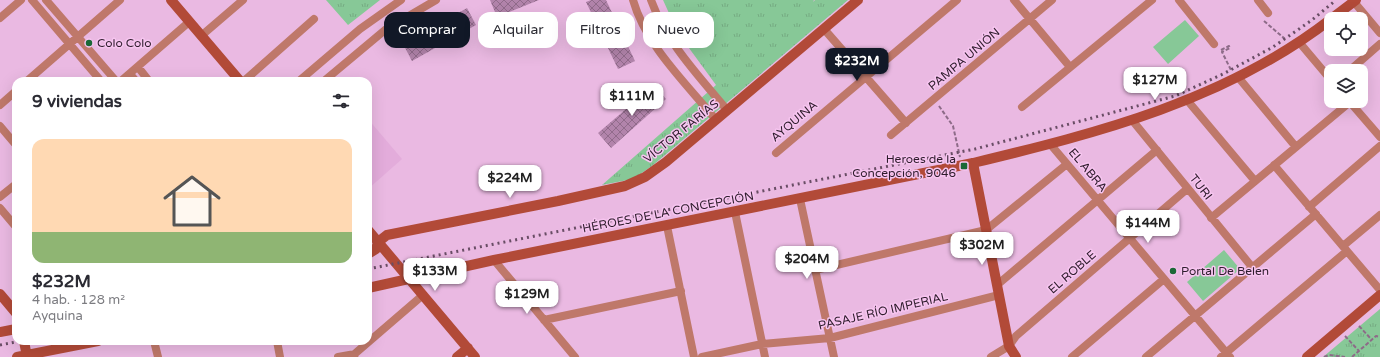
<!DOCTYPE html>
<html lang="es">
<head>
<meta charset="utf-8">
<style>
  body { margin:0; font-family:"Varela Round",sans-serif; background:#f2f2f3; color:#2b2b33; height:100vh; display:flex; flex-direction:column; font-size:15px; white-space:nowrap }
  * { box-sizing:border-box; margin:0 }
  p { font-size:13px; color:#7c7c81 }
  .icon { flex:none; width:22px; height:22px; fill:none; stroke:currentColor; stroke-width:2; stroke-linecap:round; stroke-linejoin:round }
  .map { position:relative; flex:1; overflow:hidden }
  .side { position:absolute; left:12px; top:77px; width:360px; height:268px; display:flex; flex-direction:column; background:#fff; border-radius:12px; box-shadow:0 4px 16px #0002 }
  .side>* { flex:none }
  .banner { position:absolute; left:384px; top:12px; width:380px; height:36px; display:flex; gap:8px }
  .buttons { position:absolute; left:1324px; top:12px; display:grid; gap:8px }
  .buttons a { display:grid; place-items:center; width:44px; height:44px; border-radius:8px; background:#fff; box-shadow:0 4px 16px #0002; font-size:20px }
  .price { position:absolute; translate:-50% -34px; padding:0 9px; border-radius:8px; background:#fff; color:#222; font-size:13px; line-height:26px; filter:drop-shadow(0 1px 2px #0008) }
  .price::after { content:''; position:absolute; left:50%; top:24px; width:12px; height:9px; margin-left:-6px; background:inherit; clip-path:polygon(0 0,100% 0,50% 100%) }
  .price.current { background:#111827; color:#fff }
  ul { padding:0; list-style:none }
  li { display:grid; align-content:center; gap:8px; height:212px; padding:0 20px }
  li span { display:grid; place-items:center; height:124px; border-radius:12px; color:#555 }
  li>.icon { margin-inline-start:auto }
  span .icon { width:72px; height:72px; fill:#fffc; stroke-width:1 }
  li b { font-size:17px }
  h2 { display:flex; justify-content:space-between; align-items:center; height:48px; padding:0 20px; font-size:17px }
  .chip { padding:0 14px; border-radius:12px; background:#fff; box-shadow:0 4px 16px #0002; font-size:14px; line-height:36px }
  .chip.current { background:#111827; color:#fff }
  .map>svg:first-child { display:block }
  .built { fill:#e3acdb }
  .grass { fill:url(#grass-tufts) }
  .garden { fill:#87c897 }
  .building { fill:url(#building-cross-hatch) }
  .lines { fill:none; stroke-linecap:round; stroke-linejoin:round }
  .path { stroke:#8d6b88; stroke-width:2; stroke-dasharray:4 2; stroke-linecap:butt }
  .street { stroke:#bf786a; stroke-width:8 }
  .secondary { stroke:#b24a38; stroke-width:10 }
  .rail { stroke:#694d65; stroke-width:3; stroke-dasharray:2 4; stroke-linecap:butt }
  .poi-dot { fill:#1b6837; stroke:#f7c5f0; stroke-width:1.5 }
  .labels { text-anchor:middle; stroke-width:3; stroke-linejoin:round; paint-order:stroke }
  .poi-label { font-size:12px; fill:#2e1c2c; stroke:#f7c5f0; text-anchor:start }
  .street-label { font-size:12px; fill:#2e1c2c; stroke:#f7c5f0 }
</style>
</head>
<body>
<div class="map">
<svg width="1380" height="357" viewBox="0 0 1380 357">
  <defs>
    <pattern id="grass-tufts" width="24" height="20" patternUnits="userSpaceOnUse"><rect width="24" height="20" fill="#87c897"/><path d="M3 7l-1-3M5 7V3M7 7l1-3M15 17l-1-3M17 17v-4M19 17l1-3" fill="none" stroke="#75ab82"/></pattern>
    <pattern id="building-cross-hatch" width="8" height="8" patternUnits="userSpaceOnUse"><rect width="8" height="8" fill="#b284ab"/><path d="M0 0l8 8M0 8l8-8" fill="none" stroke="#916b8b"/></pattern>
  </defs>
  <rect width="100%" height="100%" fill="#eab9e2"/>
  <path class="built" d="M368 119 402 159 368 189Z"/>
  <path class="grass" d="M326 0H380L348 25Z
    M663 0H814L813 2 815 0H848L652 166 633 179 602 185 716 85 678 33Z
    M1380 309V357H1323Z"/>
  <path class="garden" d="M1185 20 1199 36 1168 64 1153 47Z
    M1224 250 1240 269 1203 301 1187 282Z"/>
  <path class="building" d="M490 0H539L497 17Z
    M591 0H606L635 61 618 69 586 2Z
    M467 8 476 25 412 61 403 44Z
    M654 85 666 99 611 148 598 133Z"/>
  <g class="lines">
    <path class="path" d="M1264 21 1285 39
      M1221 50 1229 46 1230 48 1222 52 1231 70
      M939 106 953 126 960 157
      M1359 326 1372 340
      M1345 336 1359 351
      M1324 357 1329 355 1345 357
      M1352 357 1376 336 1380 337"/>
    <path class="street" d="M32 0 101 81
      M46 0 116 81
      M633 0C646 46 686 83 716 120
      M651 0C666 42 699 76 727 110
      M1014 0 1070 67
      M1179 0 1214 44
      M1258 0 1268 13
      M1354 2 1380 33
      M0 18 21 0
      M824 29 906 123
      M201 36 243 0
      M1299 42 1331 80
      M138 67 149 81
      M1349 71 1380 44
      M130 74 136 81
      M1238 77 1296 147
      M27 81 120 0
      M121 81 189 22
      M244 81 314 19
      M299 81 360 29 401 0
      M324 81 385 30 436 0
      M1187 100 1255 181
      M1349 101 1380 137
      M0 105 16 91
      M1022 107 1152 0
      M1132 120 1252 267
      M0 126 16 145
      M891 135 1052 0
      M1051 145 1230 357
      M776 153 957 0
      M1274 165 1380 290
      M0 197 16 184
      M800 199 834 357
      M1309 207 1380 146
      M0 208 16 227
      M735 212 765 357
      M1211 218 1350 102
      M667 226 694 357
      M1343 246 1380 215
      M494 260 575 357
      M815 270 986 230 1067 164
      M997 285 1157 150
      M544 320 681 291
      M154 341 158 357
      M277 341 280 357
      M338 357 355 354
      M351 357 423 295
      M702 357 762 344 830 338 999 295
      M991 357 1009 346 1016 336 1187 189
      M1072 357 1164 279
      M1146 357 1316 214
      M1221 357 1347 251"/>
    <path class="secondary" d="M171 0 240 81
      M1331 19 1356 0
      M973 163 1009 346 1016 357
      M368 230 475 357
      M368 254 376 249 378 242 387 235 558 201 625 186 645 177 666 162 858 0
      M368 288 494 260 973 163C1098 133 1227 100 1331 19
      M0 294 16 313
      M0 332 16 329
      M24 341 27 357
      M17 357 98 341
      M457 357 468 348
      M1307 357 1380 295"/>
    <path class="rail" d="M368 269 975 149 1175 96 1223 74 1273 47 1312 20 1336 0
      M0 345 21 341"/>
  </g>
  <g class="poi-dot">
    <circle cx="89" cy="43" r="4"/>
    <rect x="960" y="162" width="8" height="8" rx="2"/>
    <circle cx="1173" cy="271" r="4"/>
  </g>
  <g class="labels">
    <g class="poi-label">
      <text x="97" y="47">Colo Colo</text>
      <text x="956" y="163" text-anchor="end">Heroes de la<tspan x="956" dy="14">Concepción, 9046</tspan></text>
      <text x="1181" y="275">Portal De Belen</text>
    </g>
    <g class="street-label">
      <text transform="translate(964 59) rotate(-40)" y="4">PAMPA UNIÓN</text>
      <text transform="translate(794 121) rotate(-40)" y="4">AYQUINA</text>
      <text transform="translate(681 131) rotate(-39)" y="4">VÍCTOR FARÍAS</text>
      <text transform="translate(1088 170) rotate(50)" y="4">EL ABRA</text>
      <text transform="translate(1201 187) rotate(52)" y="4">TURI</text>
      <text transform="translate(668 212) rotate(-11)" y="4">HÉROES DE LA CONCEPCIÓN</text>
      <text transform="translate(1072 272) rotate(-41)" y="4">EL ROBLE</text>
      <text transform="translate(883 311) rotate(-13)" y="4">PASAJE RÍO IMPERIAL</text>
    </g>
  </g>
</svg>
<div class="buttons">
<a><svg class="icon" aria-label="locate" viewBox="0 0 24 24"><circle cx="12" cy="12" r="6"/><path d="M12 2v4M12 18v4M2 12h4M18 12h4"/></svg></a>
<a><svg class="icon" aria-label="layers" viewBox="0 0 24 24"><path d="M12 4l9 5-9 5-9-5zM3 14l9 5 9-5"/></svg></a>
</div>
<b class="price current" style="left:857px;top:82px">$232M</b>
<b class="price" style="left:1155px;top:101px">$127M</b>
<b class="price" style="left:632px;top:117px">$111M</b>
<b class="price" style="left:510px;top:199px">$224M</b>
<b class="price" style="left:1148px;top:244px">$144M</b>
<b class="price" style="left:982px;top:266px">$302M</b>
<b class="price" style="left:807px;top:280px">$204M</b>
<b class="price" style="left:435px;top:292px">$133M</b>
<b class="price" style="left:527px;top:315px">$129M</b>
<div class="banner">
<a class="chip current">Comprar</a>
<a class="chip">Alquilar</a>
<a class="chip">Filtros</a>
<a class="chip">Nuevo</a>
</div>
<section class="side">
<h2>9 viviendas<svg class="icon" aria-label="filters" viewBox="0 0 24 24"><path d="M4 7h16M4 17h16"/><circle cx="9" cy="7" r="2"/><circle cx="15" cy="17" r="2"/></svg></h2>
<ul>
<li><span style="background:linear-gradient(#ffd9b3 75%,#8fb573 0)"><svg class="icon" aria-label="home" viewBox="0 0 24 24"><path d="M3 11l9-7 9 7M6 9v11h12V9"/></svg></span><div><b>$232M</b><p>4 hab. · 128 m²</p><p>Ayquina</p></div></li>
</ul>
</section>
</div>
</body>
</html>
